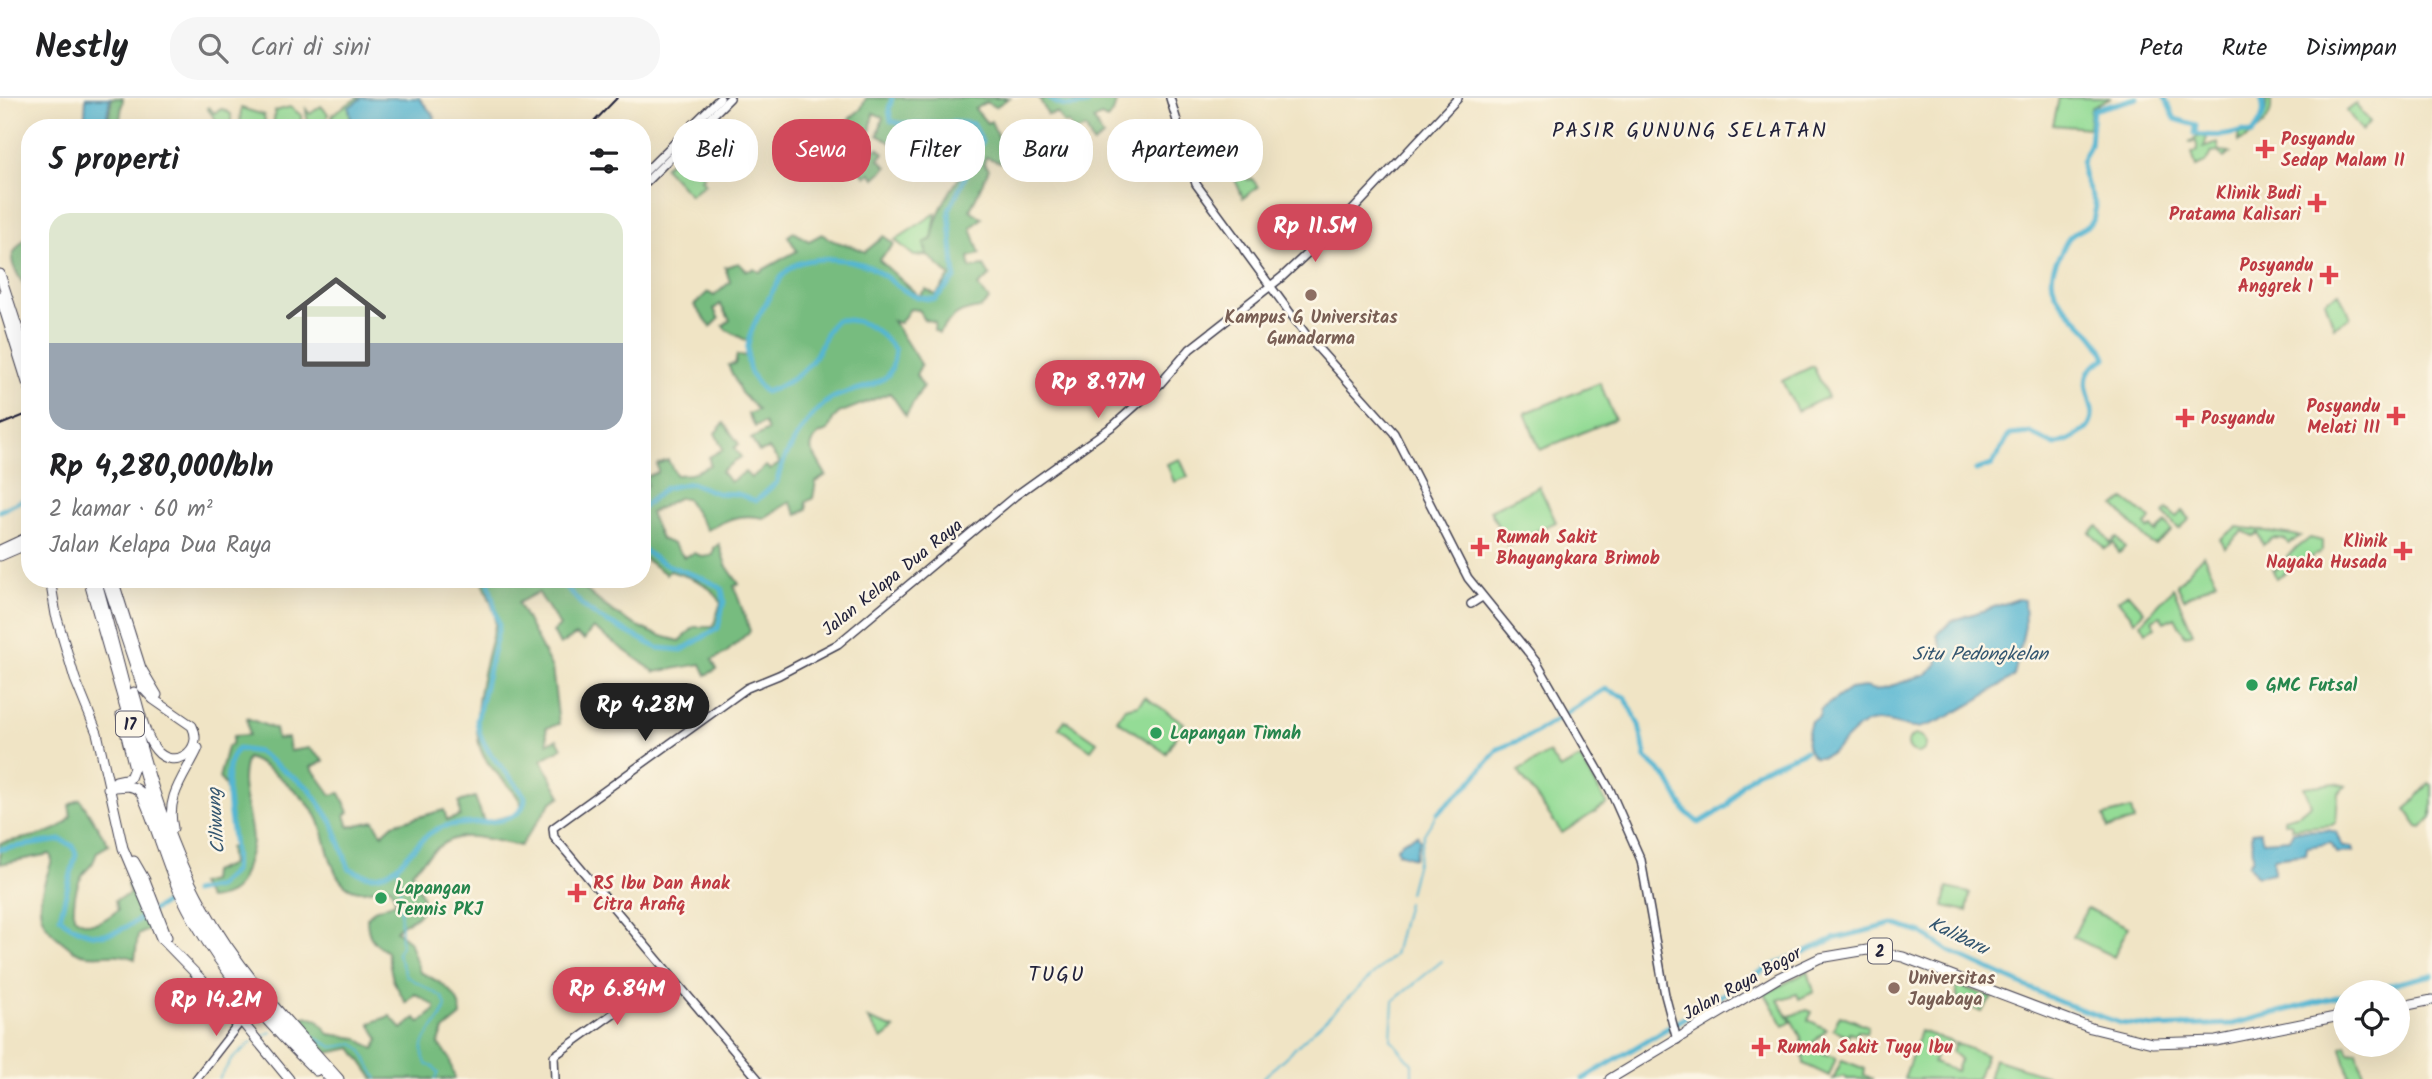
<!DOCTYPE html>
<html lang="id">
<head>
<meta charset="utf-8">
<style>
  body { margin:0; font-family:Kalam,sans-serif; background:#f6f6f6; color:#202124; height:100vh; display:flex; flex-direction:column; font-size:26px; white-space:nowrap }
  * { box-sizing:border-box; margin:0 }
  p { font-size:23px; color:#757577 }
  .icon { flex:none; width:38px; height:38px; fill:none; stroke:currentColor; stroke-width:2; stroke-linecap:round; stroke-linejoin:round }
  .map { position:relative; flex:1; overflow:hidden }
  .details { position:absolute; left:21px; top:21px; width:630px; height:469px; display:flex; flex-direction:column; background:#fff; border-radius:28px; box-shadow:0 7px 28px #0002 }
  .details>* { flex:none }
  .hud { position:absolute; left:672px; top:21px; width:665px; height:63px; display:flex; gap:14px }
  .tools { position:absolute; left:2333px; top:882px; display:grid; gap:14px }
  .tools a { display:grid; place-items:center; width:77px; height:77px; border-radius:50%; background:#fff; box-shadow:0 7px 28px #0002; font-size:35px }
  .price { position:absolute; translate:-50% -60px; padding:0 16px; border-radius:24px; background:#d1495b; color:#fff; font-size:23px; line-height:46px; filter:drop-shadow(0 2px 4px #0008) }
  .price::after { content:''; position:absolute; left:50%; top:42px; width:21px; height:16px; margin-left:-10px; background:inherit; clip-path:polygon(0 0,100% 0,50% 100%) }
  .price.active { background:#222; color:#fff }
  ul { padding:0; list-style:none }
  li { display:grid; align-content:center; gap:14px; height:371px; padding:0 28px }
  li span { display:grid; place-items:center; height:217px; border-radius:21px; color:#555 }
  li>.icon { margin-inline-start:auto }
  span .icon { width:126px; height:126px; fill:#fffc; stroke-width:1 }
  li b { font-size:30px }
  h2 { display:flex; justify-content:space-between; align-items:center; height:84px; padding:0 28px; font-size:30px }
  .pill { padding:0 24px; border-radius:28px; background:#fff; box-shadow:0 7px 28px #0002; font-size:24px; line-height:63px }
  .pill.active { background:#d1495b; color:#fff }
  header { display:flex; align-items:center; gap:42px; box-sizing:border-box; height:98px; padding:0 35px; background:#fff; border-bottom:2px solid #e0e0e0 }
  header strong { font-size:33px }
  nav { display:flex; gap:38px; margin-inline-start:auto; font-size:24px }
  .search { width:490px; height:63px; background:#f6f6f6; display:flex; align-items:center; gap:18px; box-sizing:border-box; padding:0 24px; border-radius:28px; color:#757577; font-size:26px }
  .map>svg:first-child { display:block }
  .green { fill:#94dc96; stroke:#5b7f68; stroke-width:2 }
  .forest { fill:#77bc7f; stroke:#4c6f5d; stroke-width:2 }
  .water { fill:#54b6d2; stroke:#3b6c86; stroke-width:2 }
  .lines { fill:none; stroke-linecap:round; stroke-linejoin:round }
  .stream { stroke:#54b6d2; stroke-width:2 }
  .river { stroke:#54b6d2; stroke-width:5 }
  .major-casing { stroke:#413f50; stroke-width:10 }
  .highway-casing { stroke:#413f50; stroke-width:11 }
  .major { stroke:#fff; stroke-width:7 }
  .highway { stroke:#fff; stroke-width:9 }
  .rail { stroke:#22223b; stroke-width:2 }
  .health-dot { fill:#e0444e; stroke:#fcf5e5; stroke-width:2.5 }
  .education-dot { fill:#8d6e63; stroke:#fcf5e5; stroke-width:2.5 }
  .leisure-dot { fill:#2e9e5b; stroke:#fcf5e5; stroke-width:2.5 }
  .labels { text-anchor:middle; stroke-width:5; stroke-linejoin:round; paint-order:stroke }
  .shield { fill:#fcf5e5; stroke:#63616e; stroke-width:2 }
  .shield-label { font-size:16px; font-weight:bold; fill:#22223b }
  .health-label { font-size:18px; font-weight:bold; fill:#be3a42; stroke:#fcf5e5; text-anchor:start }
  .education-label { font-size:18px; font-weight:bold; fill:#785e54; stroke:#fcf5e5 }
  .street-label { font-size:18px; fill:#22223b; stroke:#fcf5e5 }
  .leisure-label { font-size:18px; font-weight:bold; fill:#27864d; stroke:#fcf5e5; text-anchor:start }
  .water-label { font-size:19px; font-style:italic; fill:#345670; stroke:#fcf5e5 }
  .quarter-label { font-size:21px; letter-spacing:2px; fill:#22223b; stroke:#fcf5e5 }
</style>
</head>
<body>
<header>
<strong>Nestly</strong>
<div class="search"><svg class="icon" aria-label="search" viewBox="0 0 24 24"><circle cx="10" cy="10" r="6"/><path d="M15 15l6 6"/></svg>Cari di sini</div>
<nav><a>Peta</a><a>Rute</a><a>Disimpan</a></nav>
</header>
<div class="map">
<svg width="2432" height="981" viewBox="0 0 2432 981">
  <rect width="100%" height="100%" fill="#fcf5e5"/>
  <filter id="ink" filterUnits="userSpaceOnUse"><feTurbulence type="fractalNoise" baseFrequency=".0143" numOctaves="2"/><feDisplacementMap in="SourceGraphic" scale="14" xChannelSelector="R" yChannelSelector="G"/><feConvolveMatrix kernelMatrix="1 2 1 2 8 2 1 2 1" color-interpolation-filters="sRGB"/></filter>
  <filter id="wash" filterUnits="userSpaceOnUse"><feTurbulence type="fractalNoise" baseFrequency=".00686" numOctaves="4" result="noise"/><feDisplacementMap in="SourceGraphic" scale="28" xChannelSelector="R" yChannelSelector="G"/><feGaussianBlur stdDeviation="1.57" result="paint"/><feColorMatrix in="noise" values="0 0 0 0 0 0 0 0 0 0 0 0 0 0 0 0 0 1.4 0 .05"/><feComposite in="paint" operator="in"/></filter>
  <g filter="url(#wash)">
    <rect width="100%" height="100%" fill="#f0e4c5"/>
    <path class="green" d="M357 0H362L349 9 352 30H330L333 16Z
      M2059 0H2111L2091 10 2089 30 2053 27Z
      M2270 0C2276 21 2256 36 2239 44L2238 35 2252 36C2261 26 2268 16 2266 2Z
      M2356 6 2370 24 2362 33 2347 13Z
      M321 8 328 16 325 30H308L306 11 310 16Z
      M209 9 214 15 222 11 231 16V30H215L219 26 207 10Z
      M290 9 301 17V30H273L275 13Z
      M241 10 264 17 266 30H240Z
      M2199 38 2207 39 2204 50 2218 45 2219 54 2230 55 2224 60 2218 54 2211 55 2205 65 2196 69 2192 55 2198 53 2196 43 2189 44Z
      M678 56 683 61 688 57 704 78 701 81 705 86 690 97 664 69Z
      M1241 74 1248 82 1252 81 1258 89 1243 100 1234 79Z
      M936 115 932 141 924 146 927 157 914 158 895 142Z
      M2339 195 2350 219 2334 229 2325 203Z
      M1813 268 1828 299 1797 313 1782 283Z
      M1600 285 1615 321 1540 352 1525 315Z
      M1180 361 1188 379 1174 384 1167 366Z
      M1539 388 1556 424 1507 447 1490 412Z
      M2124 401 2151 421 2145 427 2148 431 2152 429 2156 434 2166 425 2172 433 2155 447 2150 445 2115 408Z
      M2167 411 2176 419 2183 413 2190 421 2179 431 2164 416Z
      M2098 428 2110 445 2117 440 2125 450 2119 455 2114 445 2105 451 2090 434Z
      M2237 429 2300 438 2289 446 2284 441 2273 440 2263 447 2258 435 2253 438 2243 433 2225 450 2220 441Z
      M2310 440 2322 443V453L2276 480 2273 472 2283 468 2288 457Z
      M2203 457 2217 483 2184 501 2177 487Z
      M2173 490 2193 535 2185 538 2175 519 2164 524 2160 518 2152 522 2155 529 2146 534 2141 525Z
      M2128 495 2144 513 2135 523 2118 502Z
      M1145 599 1184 625 1166 655 1117 622 1125 610 1138 607Z
      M1065 622 1097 644 1091 652 1059 630Z
      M1908 646a9 9 0 1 1 18 0a9 9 0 1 1-18 0Z
      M1549 655 1560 671 1580 660 1607 706 1562 735 1518 673Z
      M2336 685 2346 688 2338 695 2336 724 2332 727 2292 730 2291 725H2284V720L2299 716 2311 706 2304 689Z
      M2429 685 2432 687V719L2422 730 2418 729 2406 712Z
      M2131 711 2134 723 2108 730 2104 718Z
      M1947 790 1970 795 1967 813 1944 808Z
      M2087 810 2128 829 2114 859 2073 839Z
      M1808 873 1814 894 1799 901 1797 896 1778 902 1791 924 1784 928 1765 896Z
      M1955 886 1992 900 1981 914 1958 903Z
      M1807 912 1812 914 1808 922 1827 931 1811 947 1814 952 1836 960 1829 978 1804 966 1801 939 1789 918Z
      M1840 917 1868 928 1866 935 1858 932 1856 936 1849 934 1848 938 1833 931Z
      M868 921 895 931 882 941Z
      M1920 933 1952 944 1946 951 1937 952 1933 965 1956 973 1960 961 1952 954 1955 945 1986 957 1977 981H1904Z
      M2346 947 2349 955 2357 953 2364 980 2350 981 2341 949Z
      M1994 961 2054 980V981H1988Z
      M1842 962 1865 971 1864 977 1873 981H1847L1844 978 1833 981Z"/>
    <path class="forest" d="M112 0H123L119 30H107Z
      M866 0H1009L995 9 986 4 975 11 987 25 991 23 1006 57 1002 65 986 59 984 66 989 71 970 112 982 120 971 130 980 156 969 159 970 170 984 168 990 178 978 188 989 202 981 210C960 212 952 218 939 235L934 232 935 224 923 221 919 212 910 211 900 225 893 223 921 267 916 277 923 288 906 318 890 295 839 315 833 321 828 333C817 336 813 340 811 351L826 377 816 384 813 400 806 404 807 411 797 417 790 404 764 420C740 415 728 421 707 432L686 400H678L650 415 661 441 673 446 684 459 694 455 704 459 713 457 714 450 719 446 726 467 739 486 734 488 750 533 726 555 712 562 717 571 706 577 701 566 655 574 593 530 584 542 576 537 560 547 553 534 560 528 538 494 518 505 552 570 559 626 546 630 548 645 557 641 562 650 541 662 561 698 551 705 520 748C462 736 454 728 412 774 420 793 434 811 409 823 403 826 400 827 396 833L409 843 420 874C439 883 461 895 461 918L444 932 438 946 449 959 455 981H374L352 950 328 955 298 922 307 918 318 922 329 936 357 940 374 951 379 942 370 925 390 918 402 931 416 920 420 925 435 912V908L415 896 406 905 393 882 387 854C372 844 367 838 367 820L374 812 396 804 391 789C381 789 368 794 359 793 327 789 329 738 316 717 304 697 268 667 247 660 236 687 251 715 252 742 252 749 249 757 247 764 241 789 234 799 208 801L199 786 211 783 212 774 231 766 229 750 235 748 225 687 219 680 227 649 232 646 233 638 249 637 247 620 275 631 277 641 288 640 290 653 309 650 324 663 311 669 331 697 340 695 349 714 345 717 349 729 374 723 382 736 393 726 444 712 447 722 460 718 459 704 475 699 484 724 517 716 522 709C519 693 491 674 483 657 467 625 486 561 495 528V516L482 481H574C605 511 637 534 680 543L694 529H713L721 504C708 484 693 480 670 473L666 476 642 459V390L647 388 646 379 658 374 657 366 668 362 676 377 691 376 710 367 709 359 723 351 715 335 724 325 739 346 734 350 741 359 721 373 730 384 745 374 751 380 766 368 770 372 780 365 769 351 759 354 751 341 768 332 764 325 755 329 748 316 758 312 741 295 728 267 735 266 737 257 749 258V244L725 231 723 228 730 222 720 206 714 211 719 221 711 229 694 207 708 194 714 198 730 184 725 169 739 165 747 173 754 171 759 174 797 153 788 138 794 134 809 143 822 136C834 147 851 145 865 154L884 138 894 146 879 162 919 198 926 191 936 197 950 178 927 157 924 145 932 141C938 106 952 91 971 62L970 56 979 43 973 35 961 31 947 43H935L932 47 911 35 898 49 878 37 883 19 873 15 870 36 863 43 871 55 878 50 884 55 879 61 887 69 875 80 870 75 866 79 849 61 857 51 852 44 858 38 842 27 861 11Z
      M1039 0H1072L1077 5 1086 0H1117L1113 15 1107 21 1101 18 1094 22 1103 39 1093 46 1086 30 1074 34 1069 25 1064 26 1057 15 1048 17Z
      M30 136V193L27 195C13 163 1 163 30 136Z
      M80 701 109 747 97 754C91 773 89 766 82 778 75 789 73 807 74 819 91 831 103 824 118 812L115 802 130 796 127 787 136 782 154 829 138 837 135 861C118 853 105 859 87 857 75 856 68 848 59 841 28 816 42 795 52 762L50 756 0 766V745C21 740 60 738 71 718L69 707Z"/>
    <path class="water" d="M86 0H110L105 30H84Z
      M362 0H419L435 19 430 30H352L349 9Z
      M2018 501 2024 502 2025 528 2014 578C1995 591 1938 630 1915 630 1899 629 1884 619 1867 625 1848 632 1837 661 1815 659 1802 650 1807 637 1811 623L1819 619 1821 611 1850 591 1865 589 1876 592 1897 586 1927 576 1938 565 1936 556 1942 550 1937 537 1952 523Z
      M2328 732 2336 734 2342 749H2352L2353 754 2336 755 2331 745 2307 749 2306 756 2274 760V775L2257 778 2248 766 2253 760 2252 734 2260 733 2263 743 2290 741 2293 733Z
      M1417 737 1420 742 1414 760 1398 755 1397 750 1403 743Z"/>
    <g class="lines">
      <path class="stream" d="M398 770C402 796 400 821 401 848L397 854 406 878 442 899 446 907C442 930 411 940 427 967L432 968 439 975 435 981
        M1409 795 1424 736 1438 714
        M301 932 333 949 354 946 361 951 377 981
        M261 939 271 934
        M219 981 232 961 253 943
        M1262 981 1394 857 1407 805
        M1412 981V966L1391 942 1393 903 1442 863"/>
      <path class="river" d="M1049 0C1059 11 1074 8 1087 6L1091 0
        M2165 0 2175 21 2196 27 2195 36C2212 38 2226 39 2242 33L2252 36C2261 24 2267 15 2261 0
        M1976 372 1992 367 2009 337 2030 335 2055 347C2122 326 2075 299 2089 273 2093 267 2101 264 2106 260 2093 221 2030 202 2060 157 2063 151 2066 142 2071 138 2078 132 2087 131 2093 123L2096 108 2083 77 2082 64 2090 47 2093 12 2137 0
        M642 410 665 390 691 385 717 395 738 396 756 403 777 384C781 360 810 312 833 300 848 292 875 290 888 277 893 272 894 260 895 252 879 231 863 220 836 222 825 232 824 243 817 255 805 276 787 287 765 294 748 278 745 264 749 241 752 226 763 211 770 198 786 166 798 160 833 161 846 162 858 164 870 169 894 181 905 202 935 201L955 180 949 112 982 44 974 26C945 20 919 32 891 23L889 11 892 0
        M0 413 30 398
        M559 481 583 508 598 519 658 550 682 552 718 530 724 503 722 491C698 473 664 473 642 450
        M1470 685 1498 651 1530 638 1605 591 1625 599 1639 627 1646 660 1667 680 1686 714 1699 725 1727 708 1741 687 1756 674 1805 653
        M1438 714 1467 688
        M0 751 61 742 73 748 76 756 60 819C65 825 71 828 78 831 116 852 147 809 181 797
        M193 794 217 789 234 773C239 742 214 671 238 651L258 654 309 690 332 724 349 770C396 799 407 741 442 729 463 721 525 733 525 699 509 671 481 658 477 622L499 528 488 481
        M2358 894 2432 877
        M1583 981 1764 872 1833 841 1893 826 1922 835 1949 853 2060 904 2120 925 2155 929 2233 926 2345 897"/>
    </g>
  </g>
  <g filter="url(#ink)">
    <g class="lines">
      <defs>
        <path id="major" d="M1170 0 1196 86 1246 154
          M642 77 720 0
          M642 88 730 0
          M1244 152 1307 238 1394 335 1468 480 1537 565 1610 692 1641 762 1665 897 1677 942
          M1471 506 1482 499
          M196 981 241 923
          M555 981 554 958 646 892 663 872
          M758 981 554 739 553 730 747 590 779 577 838 546 1015 398 1114 327 1160 286 1190 251 1282 179 1351 114 1458 0"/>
        <path id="highway" d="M0 176 30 268
          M0 198 30 294
          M0 452 30 438
          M0 458 30 445
          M50 481 56 517 75 581 97 635 123 750 161 840 238 919 289 981
          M88 481 158 724 186 794 232 868 330 981
          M96 481C127 587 150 715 204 810 239 874 291 927 339 981
          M106 481 142 589 153 601 192 628C205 653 173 673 156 652 144 637 140 612 134 594
          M113 481 141 570 157 597
          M116 683 130 680 134 670 121 617
          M108 690C119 689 131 685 139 693 147 700 170 778 180 796 212 863 263 922 316 973
          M173 730C165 698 186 677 198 650
          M134 763 145 782 167 839
          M2398 909 2432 902
          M1610 981 1778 880 1820 860 1867 852 1903 859 2091 930 2152 945 2216 943 2345 917"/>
      </defs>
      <use href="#major" class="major-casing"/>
      <use href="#highway" class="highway-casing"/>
      <use href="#major" class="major"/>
      <use href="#highway" class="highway"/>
      <path class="rail" d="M588 30 617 0
        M0 327 30 315"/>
    </g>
  </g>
  <g class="health-dot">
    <path d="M2261.5 40.5h7v7h7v7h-7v7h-7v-7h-7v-7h7z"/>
    <path d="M2313.5 94.5h7v7h7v7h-7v7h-7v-7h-7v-7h7z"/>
    <path d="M2325.5 166.5h7v7h7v7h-7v7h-7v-7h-7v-7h7z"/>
    <path d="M2392.5 307.5h7v7h7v7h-7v7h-7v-7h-7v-7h7z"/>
    <path d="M2181.5 309.5h7v7h7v7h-7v7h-7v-7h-7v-7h7z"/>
    <path d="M1476.5 438.5h7v7h7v7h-7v7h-7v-7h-7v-7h7z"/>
    <path d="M2399.5 442.5h7v7h7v7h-7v7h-7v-7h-7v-7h7z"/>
    <path d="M573.5 784.5h7v7h7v7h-7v7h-7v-7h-7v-7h7z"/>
    <path d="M1757.5 938.5h7v7h7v7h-7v7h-7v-7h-7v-7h7z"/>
  </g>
  <g class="education-dot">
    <circle cx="1311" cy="197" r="7"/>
    <circle cx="1894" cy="890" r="7"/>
  </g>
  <g class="leisure-dot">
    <circle cx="2252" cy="587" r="7"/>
    <circle cx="1156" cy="635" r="7"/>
    <circle cx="381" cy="800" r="7"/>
  </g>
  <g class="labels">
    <g class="shield">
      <rect x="116" y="613.5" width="28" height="25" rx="5"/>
      <rect x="1868" y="840.5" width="24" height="25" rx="5"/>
    </g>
    <g class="shield-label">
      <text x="130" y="632">17</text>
      <text x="1880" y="859">2</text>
    </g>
    <g class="health-label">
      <text x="2281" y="47">Posyandu<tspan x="2281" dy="21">Sedap Malam II</tspan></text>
      <text x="2301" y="101" text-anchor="end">Klinik Budi<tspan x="2301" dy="21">Pratama Kalisari</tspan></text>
      <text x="2313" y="173" text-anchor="end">Posyandu<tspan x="2313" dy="21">Anggrek I</tspan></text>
      <text x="2380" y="314" text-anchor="end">Posyandu<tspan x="2380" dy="21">Melati III</tspan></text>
      <text x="2201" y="326">Posyandu</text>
      <text x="1496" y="445">Rumah Sakit<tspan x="1496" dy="21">Bhayangkara Brimob</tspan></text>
      <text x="2387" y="449" text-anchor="end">Klinik<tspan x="2387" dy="21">Nayaka Husada</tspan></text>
      <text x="593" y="791">RS Ibu Dan Anak<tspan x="593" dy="21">Citra Arafiq</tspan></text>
      <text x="1777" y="955">Rumah Sakit Tugu Ibu</text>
    </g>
    <g class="education-label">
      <text x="1311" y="225">Kampus G Universitas<tspan x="1311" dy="21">Gunadarma</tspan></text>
      <text x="1908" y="886" text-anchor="start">Universitas<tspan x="1908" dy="21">Jayabaya</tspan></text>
    </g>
    <g class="street-label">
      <text transform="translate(892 479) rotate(-39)" y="6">Jalan Kelapa Dua Raya</text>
      <text transform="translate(1742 885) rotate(-29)" y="6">Jalan Raya Bogor</text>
    </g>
    <g class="leisure-label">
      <text x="2266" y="593">GMC Futsal</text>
      <text x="1170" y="641">Lapangan Timah</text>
      <text x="395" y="796">Lapangan<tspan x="395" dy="21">Tennis PKJ</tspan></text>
    </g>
    <g class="water-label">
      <text x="1980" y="562">Situ Pedongkelan</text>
      <text transform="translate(215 723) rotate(-94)" y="7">Ciliwung</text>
      <text transform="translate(1959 837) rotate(26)" y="7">Kalibaru</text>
    </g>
    <g class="quarter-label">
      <text x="1690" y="39">PASIR GUNUNG SELATAN</text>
      <text x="1057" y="883">TUGU</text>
    </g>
  </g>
</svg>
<div class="tools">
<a><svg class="icon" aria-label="locate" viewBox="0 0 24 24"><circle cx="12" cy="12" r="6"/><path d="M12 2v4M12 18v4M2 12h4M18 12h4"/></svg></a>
</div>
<b class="price" style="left:1315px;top:166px">Rp 11.5M</b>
<b class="price" style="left:1098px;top:322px">Rp 8.97M</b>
<b class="price active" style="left:645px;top:645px">Rp 4.28M</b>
<b class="price" style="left:617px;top:929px">Rp 6.84M</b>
<b class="price" style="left:216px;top:940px">Rp 14.2M</b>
<div class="hud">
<a class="pill">Beli</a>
<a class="pill active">Sewa</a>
<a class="pill">Filter</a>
<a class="pill">Baru</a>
<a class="pill">Apartemen</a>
</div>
<section class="details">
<h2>5 properti<svg class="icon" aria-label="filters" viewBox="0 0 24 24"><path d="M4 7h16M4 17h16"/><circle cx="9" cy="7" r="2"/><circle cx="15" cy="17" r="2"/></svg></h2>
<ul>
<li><span style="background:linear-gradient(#dfe7d0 60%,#9aa5b1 0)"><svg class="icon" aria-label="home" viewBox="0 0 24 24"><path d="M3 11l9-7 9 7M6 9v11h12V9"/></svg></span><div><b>Rp 4,280,000/bln</b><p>2 kamar · 60 m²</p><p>Jalan Kelapa Dua Raya</p></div></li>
</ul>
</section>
</div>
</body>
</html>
